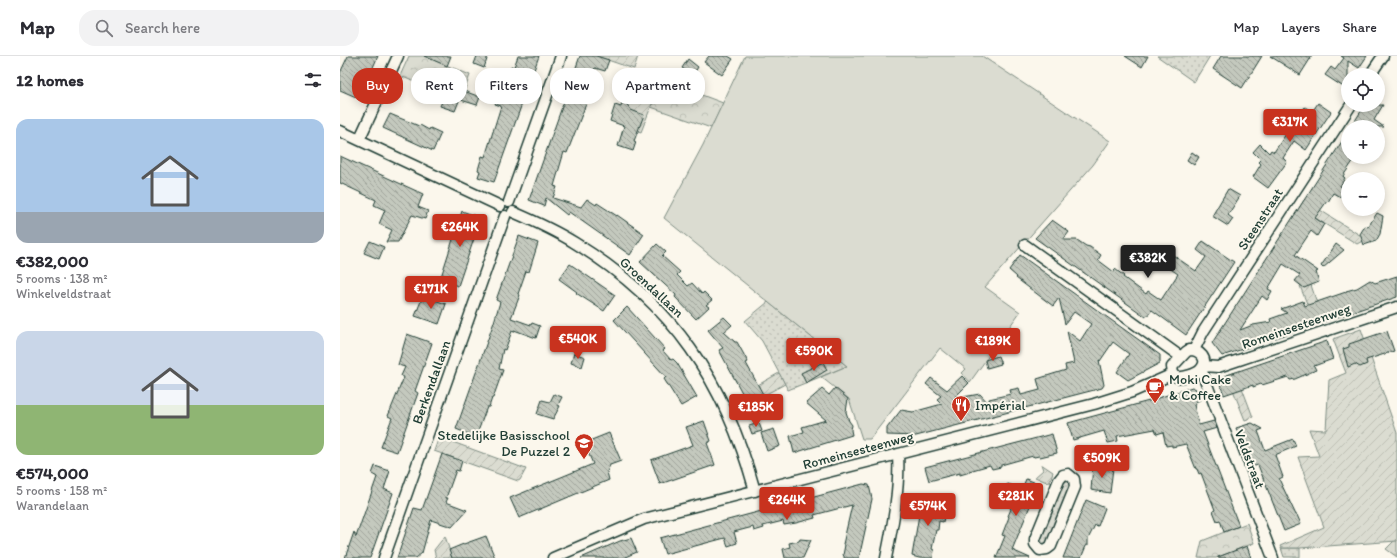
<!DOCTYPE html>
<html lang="en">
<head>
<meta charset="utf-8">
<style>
  body { margin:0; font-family:Itim,sans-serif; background:#f2f2f3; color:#2b2b33; height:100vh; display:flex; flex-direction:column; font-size:15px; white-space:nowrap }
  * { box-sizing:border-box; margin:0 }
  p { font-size:13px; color:#7c7c81 }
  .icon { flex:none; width:22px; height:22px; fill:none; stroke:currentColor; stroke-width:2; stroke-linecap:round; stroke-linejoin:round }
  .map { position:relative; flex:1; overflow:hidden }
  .sheet { display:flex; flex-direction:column; background:#fff; width:340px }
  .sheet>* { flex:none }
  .top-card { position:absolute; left:12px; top:12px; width:380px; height:36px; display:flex; gap:8px }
  .buttons { position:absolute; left:1001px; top:12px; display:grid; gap:8px }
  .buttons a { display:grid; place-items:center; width:44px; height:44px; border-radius:50%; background:#fff; box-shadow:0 2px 10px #0003; font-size:20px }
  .price { position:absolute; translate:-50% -34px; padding:0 9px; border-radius:4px; background:#c8321e; color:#fff; font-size:13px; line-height:26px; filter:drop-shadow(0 1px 2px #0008) }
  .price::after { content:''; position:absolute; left:50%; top:24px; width:12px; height:9px; margin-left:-6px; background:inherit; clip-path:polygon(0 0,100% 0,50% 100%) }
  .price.active { background:#222; color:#fff }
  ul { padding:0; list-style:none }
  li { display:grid; align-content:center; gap:8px; height:212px; padding:0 16px }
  li span { display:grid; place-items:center; height:124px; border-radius:12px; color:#555 }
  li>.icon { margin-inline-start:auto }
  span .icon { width:72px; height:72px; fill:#fffc; stroke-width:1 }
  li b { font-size:17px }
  h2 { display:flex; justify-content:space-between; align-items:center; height:48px; padding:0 16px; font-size:17px }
  .pill { padding:0 14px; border-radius:16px; background:#fff; box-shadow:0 2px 10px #0003; font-size:14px; line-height:36px }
  .pill.active { background:#c8321e; color:#fff }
  header { display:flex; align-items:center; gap:24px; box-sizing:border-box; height:56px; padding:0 20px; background:#fff; border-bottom:1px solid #e1e1e2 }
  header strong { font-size:19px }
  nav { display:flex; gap:22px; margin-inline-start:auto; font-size:14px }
  .search { width:280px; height:36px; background:#f2f2f3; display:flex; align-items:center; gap:10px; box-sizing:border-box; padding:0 14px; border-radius:16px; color:#7c7c81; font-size:15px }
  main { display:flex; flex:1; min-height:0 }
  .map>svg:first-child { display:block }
  .grass { fill:url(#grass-dots); stroke:#7d8c82 }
  .forest { fill:url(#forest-crowns); stroke:#7d8c82 }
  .park { fill:#dbdcd1; stroke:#7d8c82 }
  .garden { fill:url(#garden-furrows); stroke:#7d8c82 }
  .building { fill:url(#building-back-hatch); stroke:#1f3d34 }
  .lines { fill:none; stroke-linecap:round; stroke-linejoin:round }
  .minor-casing { stroke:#1f3d34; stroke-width:13 }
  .minor { stroke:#fbf7ec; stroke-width:10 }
  .labels { text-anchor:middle; stroke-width:4; stroke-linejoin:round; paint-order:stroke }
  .street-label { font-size:14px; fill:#1f3d34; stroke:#fbf7ec }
  .poi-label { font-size:14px; fill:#1f3d34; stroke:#fbf7ec; text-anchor:start }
</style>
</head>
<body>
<header>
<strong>Map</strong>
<div class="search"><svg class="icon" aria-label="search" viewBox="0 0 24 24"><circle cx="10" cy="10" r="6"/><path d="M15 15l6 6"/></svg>Search here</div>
<nav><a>Map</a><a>Layers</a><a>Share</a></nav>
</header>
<main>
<section class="sheet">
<h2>12 homes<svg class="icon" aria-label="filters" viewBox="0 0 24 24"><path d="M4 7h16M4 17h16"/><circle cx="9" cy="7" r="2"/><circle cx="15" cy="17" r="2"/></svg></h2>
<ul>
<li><span style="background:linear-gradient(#a9c7e8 75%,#9aa5b1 0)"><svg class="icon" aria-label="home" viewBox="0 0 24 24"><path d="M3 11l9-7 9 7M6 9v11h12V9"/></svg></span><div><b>€382,000</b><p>5 rooms · 138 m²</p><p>Winkelveldstraat</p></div></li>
<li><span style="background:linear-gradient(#c9d6e8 60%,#8fb573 0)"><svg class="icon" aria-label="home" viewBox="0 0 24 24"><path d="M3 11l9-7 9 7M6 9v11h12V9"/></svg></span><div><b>€574,000</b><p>5 rooms · 158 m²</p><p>Warandelaan</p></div></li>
</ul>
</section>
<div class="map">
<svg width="1057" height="502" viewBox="0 0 1057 502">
  <defs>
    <pattern id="grass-dots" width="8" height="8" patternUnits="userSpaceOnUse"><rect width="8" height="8" fill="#dbdcd1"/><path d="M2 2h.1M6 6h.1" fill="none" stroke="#bcbeb4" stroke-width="1.8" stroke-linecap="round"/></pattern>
    <pattern id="forest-crowns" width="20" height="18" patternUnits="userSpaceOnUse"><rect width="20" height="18" fill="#dbdcd1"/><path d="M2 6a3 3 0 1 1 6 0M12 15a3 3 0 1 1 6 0" fill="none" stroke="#bcbeb4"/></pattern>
    <pattern id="garden-furrows" width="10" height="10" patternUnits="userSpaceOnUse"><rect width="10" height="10" fill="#dbdcd1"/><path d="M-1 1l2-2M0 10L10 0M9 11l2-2" fill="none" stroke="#bcbeb4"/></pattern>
    <pattern id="building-back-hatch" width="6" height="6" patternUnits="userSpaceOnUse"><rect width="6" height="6" fill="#c4c9be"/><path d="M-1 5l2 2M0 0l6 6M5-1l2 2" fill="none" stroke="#9fa49b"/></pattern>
  </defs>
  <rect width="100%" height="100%" fill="#fbf7ec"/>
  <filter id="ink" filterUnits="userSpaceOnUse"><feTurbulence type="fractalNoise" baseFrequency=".025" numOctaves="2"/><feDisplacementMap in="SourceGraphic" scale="8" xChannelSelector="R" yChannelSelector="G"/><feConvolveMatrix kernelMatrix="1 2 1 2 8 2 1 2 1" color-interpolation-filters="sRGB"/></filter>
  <g filter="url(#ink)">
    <path class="grass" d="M817 0H870L854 26Z
      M428 246 507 310 448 334 422 285 405 265Z
      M727 423 731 427 709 484 706 488 702 489 699 486 722 425Z
      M941 492H960V501H944Z"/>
    <path class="forest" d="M69 0H84L130 19 121 44 60 20Z
      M322 24 383 47 371 72 311 51Z
      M907 467 914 487 876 502H858L862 485Z
      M1057 484V501L1046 493 1054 485Z"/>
    <path class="park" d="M405 0H642L770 85 753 109 645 231 680 256 630 326 622 317 626 313 600 292 530 383H522L509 343 481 321 507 310 324 162 363 89Z"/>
    <path class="garden" d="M256 0H298L294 13Z
      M292 35 314 43 301 76 280 68Z
      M964 144 1026 183 1017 188 959 152Z
      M969 223 983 265 975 268 960 230Z
      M1021 273 1057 377V485L960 492H941L940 490 984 471 958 401 979 400 969 373 986 374 989 324 1006 317 993 283Z
      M896 316 913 361 905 364 887 319Z
      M439 317 445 328 400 352 395 342Z
      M99 381 186 413 180 424 178 425 94 395Z
      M701 408 713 416 709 427 695 421 703 414Z
      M105 480 112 502H96L94 494Z"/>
    <path class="building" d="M8 0H38L27 25 26 24 19 38 17 37 16 41 0 34V17Z
      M84 0H111L107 10Z
      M137 0H148L144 12 134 8Z
      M178 0H199L154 126 138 121 140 115 138 114 142 100 145 101 161 50 155 48 159 38 167 20H168L171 10 174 11Z
      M240 0H256L269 4 265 15 255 12 248 34 251 35 227 97 224 96 214 130 217 131 213 142 241 151 247 143 256 149 257 147 277 160V159L304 178 290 199 229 156 227 159 206 142 204 150 189 144Z
      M369 0H388L393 3 382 19 364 6Z
      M785 0H808L802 11Z
      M881 0H922L902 32 873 13Z
      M930 0H972L960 19Z
      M1001 0H1027L1019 12 1008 5V34L985 19 991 11 995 14 1004 2Z
      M348 3 358 11 353 19 342 12Z
      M124 35 140 41 137 49 121 44Z
      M105 39 119 45 115 55 100 50Z
      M283 43 291 54 304 59 294 85 296 86 293 95 278 90 284 70 270 65 275 49 281 51Z
      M978 47 991 56 966 94 954 85 943 102 947 106 928 132 913 121 921 108 919 106 921 104 913 96 920 88 929 97 931 94 934 96 948 75H947L965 51 972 56Z
      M1025 49H1043L1034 64 1044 71H1011Z
      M50 58 79 70 80 69 89 74 90 72 101 77 93 95 43 72Z
      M1008 76V101H1016L1003 120 1005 122 1000 130 1005 133 1000 141 993 137 988 146 987 145 975 162 984 168 977 180 971 175 955 199 978 215 976 216 979 226 964 232 955 225 960 219 943 208 928 233 932 235 927 244 922 240 900 274 913 269 931 266 930 263 947 257 941 253 963 245 965 250 1006 236V235L1017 232 1030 224 1035 227 1057 220V241L882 300 872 287Z
      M852 96 859 101 854 109 847 104Z
      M0 100 83 138 78 151 88 155 85 163 72 159 58 186H46L52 174 39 168 45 154 34 149 36 144 0 127Z
      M888 133 900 140 888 159 893 163 888 170 872 160Z
      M122 155 141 162 118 230 100 224Z
      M1037 157 1043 160 1040 178 1036 185 1024 189 1020 178 1025 170 1028 171Z
      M712 164 729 176 723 184H737L746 190 750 191 761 199 758 204 774 216 775 213 784 220 783 221 806 238 808 235 821 244 838 218 820 206 827 195 856 215 866 201 857 194 863 185 894 206 846 279 812 254 806 261 695 182Z
      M179 180 198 187 189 216 186 215 178 238 180 239 171 262 191 269 192 267 200 270 196 282 174 274V276L172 275 165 294 163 293 159 313 163 314 153 342H152L149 351H147L136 381 116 373 154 266 160 246 156 244Z
      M30 185 44 191 39 203 24 197Z
      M317 188 326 196 322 200 340 216 337 219 348 230 352 227 362 238 364 236 372 244 366 249 369 251 356 263 335 241 336 239 300 206Z
      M996 188 1004 194 983 212 981 210Z
      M680 199 820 299V307L788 324 777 316 789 298 773 286 760 305 759 304 764 329 762 332 576 380 547 379V372L561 354 573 356 602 348 597 343 601 340 586 328 591 322 607 334 622 320 629 327 615 341 617 342 640 338 650 349 649 343 671 338 670 334 679 332 681 339 700 334 697 323 726 314 725 309 734 307 727 275 740 285 751 268 734 256 725 268 719 242 713 250 676 222 677 221 669 214Z
      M230 208 275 239 264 255 236 237 237 236 219 223Z
      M83 240 106 248 99 268 75 260Z
      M287 251 325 293 323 295 331 304 333 303 337 307 357 341 341 350 324 323 326 321 274 264Z
      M384 261 392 269 384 276 395 286H397L408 306 406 307 424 340 426 339 431 349 414 359 379 294 383 292 368 274Z
      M1047 275 1054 295 1026 304 1027 308 1020 311 1015 308 1008 311 1003 293 1009 291V288Z
      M67 278 92 287 75 335 78 337 57 396 41 391 52 362 48 360 64 321 61 320 65 311 58 309Z
      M987 285 993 303 974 310 976 314 955 323 950 324 948 321 922 329 921 328 913 331V329L884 339 880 328 883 327 882 324 885 323 884 320Z
      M234 297 245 301 242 311 231 307Z
      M658 300 661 308 647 312 645 304Z
      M483 306 487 314 466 327 461 317Z
      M852 331 856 333 860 344 855 346 856 348 854 349 859 369 874 365 877 372 863 376 899 470 884 476 880 464 877 465 873 455 875 454 861 417 859 418 857 413H856L846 388 832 391V389L826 390 823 376 817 378 815 373 777 380 778 385 768 387 764 375 733 384 728 367 809 345Z
      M495 332 508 343 506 356 509 365 512 369 511 374 512 379 454 397 450 380 464 376 462 371 486 364 466 347 482 333 489 339Z
      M214 338 222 341 218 349 220 350 213 363 197 358 202 344 210 346Z
      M364 365 371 385 367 387 375 409 320 428 311 404 353 389 346 371Z
      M419 367 422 375 412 378 409 370Z
      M912 367 923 373 918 375 925 394 953 383 956 390 935 399 943 421 939 423 956 459H957L961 468 944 475 918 409 911 411 896 372Z
      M434 373 440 390 427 395 421 377Z
      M269 377 281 405 270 409 267 416 269 424 179 462 170 442 253 408 244 387Z
      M712 378 717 397 700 401 699 400 694 401 693 400 661 409V411L652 413 650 409 629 415 630 416 620 419V417L589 425 585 411Z
      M102 398 122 405 119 415 116 414 106 442H108L106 446 127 454 112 471 91 464 82 497 76 502H57L74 452 82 454Z
      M35 410 50 415 44 433 53 437 30 502H5L14 476 16 481 37 421 32 418Z
      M753 410 773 412 770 437 751 434Z
      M686 423 699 428 672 494 690 502H656L665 480 662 479 669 461 668 460 671 453 669 450 673 440 659 435 668 428 682 433Z
      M523 428 529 429 532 443 519 502H504V500L503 499 505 489 503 488 504 484 512 449 474 459 475 462 456 467 444 469 443 465 423 470 424 472 414 475 413 471 394 476 397 487 388 490 385 482 325 498 320 482Z
      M582 441 603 444 602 455 605 456 603 466 599 465 598 474H596L592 493 594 494 593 502H579L572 500Z
      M746 444 765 452 758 470 755 469 748 483V489L746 490 741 502H723Z
      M146 480 155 502H112L109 494 121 489Z
      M291 482 297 496 283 502H241L280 485Z
      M460 483 471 484 463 502H445L443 493 450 491 449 487 459 485Z
      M907 490 911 502H878V501Z"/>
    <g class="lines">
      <defs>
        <path id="minor" d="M1030 19 1043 0
          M0 75 160 150
          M19 84 58 0
          M169 146 221 0
          M173 156C194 165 216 175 235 187 333 247 385 326 415 435
          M685 189 841 301
          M849 294C859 293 870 304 861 313 857 318 843 322 837 321L833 318 832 311 846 296Z
          M854 294 863 276 1011 49
          M863 310 878 311 884 309 1057 251
          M861 313 933 502
          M728 418 734 423 735 431 711 490 707 493 700 494 695 488V483L719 424 723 419Z
          M44 502 165 160
          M213 502 304 463 754 348 792 336 833 318
          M546 502C553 468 560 432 558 398"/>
      </defs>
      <use href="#minor" class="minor-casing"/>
      <use href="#minor" class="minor"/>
    </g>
  </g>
  <defs>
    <symbol id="cafe-pin" viewBox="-11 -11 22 30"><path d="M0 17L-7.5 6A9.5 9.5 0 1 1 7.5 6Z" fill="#c8321e" stroke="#fbf7ec"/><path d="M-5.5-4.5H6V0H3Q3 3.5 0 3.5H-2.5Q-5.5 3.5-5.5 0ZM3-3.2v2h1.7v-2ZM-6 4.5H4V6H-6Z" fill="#fff"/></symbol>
    <symbol id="restaurant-pin" viewBox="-11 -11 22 30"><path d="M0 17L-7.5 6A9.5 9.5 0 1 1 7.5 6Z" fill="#c8321e" stroke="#fbf7ec"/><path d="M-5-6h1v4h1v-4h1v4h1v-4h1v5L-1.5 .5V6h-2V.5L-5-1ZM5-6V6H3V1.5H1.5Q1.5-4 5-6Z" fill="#fff"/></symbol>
    <symbol id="school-pin" viewBox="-11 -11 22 30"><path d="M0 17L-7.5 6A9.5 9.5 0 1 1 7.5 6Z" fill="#c8321e" stroke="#fbf7ec"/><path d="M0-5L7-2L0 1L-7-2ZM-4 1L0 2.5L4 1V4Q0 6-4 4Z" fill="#fff"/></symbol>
  </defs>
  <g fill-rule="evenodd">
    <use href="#cafe-pin" x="804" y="320" width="22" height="30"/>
    <use href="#restaurant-pin" x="610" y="338" width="22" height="30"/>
    <use href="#school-pin" x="233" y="376" width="22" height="30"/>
  </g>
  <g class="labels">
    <g class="street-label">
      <text transform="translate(920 163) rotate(-57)" y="5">Steenstraat</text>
      <text transform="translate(312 231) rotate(43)" y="5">Groendallaan</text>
      <text transform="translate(956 270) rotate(-19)" y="5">Romeinsesteenweg</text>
      <text transform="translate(91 326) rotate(-70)" y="5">Berkendallaan</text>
      <text transform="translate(518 394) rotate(-15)" y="5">Romeinsesteenweg</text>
      <text transform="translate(910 403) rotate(69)" y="5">Veldstraat</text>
    </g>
    <g class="poi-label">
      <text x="829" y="328">Moki Cake<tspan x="829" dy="16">&amp; Coffee</tspan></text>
      <text x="635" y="354">Impérial</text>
      <text x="230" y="384" text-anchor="end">Stedelijke Basisschool<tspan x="230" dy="16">De Puzzel 2</tspan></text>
    </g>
  </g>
</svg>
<div class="buttons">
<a><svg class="icon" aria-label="locate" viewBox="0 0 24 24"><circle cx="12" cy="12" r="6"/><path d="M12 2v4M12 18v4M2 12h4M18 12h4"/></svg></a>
<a>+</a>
<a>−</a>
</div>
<b class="price" style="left:950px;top:87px">€317K</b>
<b class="price" style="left:120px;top:192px">€264K</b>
<b class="price active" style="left:808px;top:223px">€382K</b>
<b class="price" style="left:91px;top:254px">€171K</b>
<b class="price" style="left:238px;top:304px">€540K</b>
<b class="price" style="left:653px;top:306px">€189K</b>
<b class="price" style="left:474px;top:316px">€590K</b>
<b class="price" style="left:416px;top:372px">€185K</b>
<b class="price" style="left:762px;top:423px">€509K</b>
<b class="price" style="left:676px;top:461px">€281K</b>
<b class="price" style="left:447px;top:465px">€264K</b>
<b class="price" style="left:588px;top:471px">€574K</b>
<div class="top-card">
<a class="pill active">Buy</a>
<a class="pill">Rent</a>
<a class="pill">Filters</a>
<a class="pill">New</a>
<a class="pill">Apartment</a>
</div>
</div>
</main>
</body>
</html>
